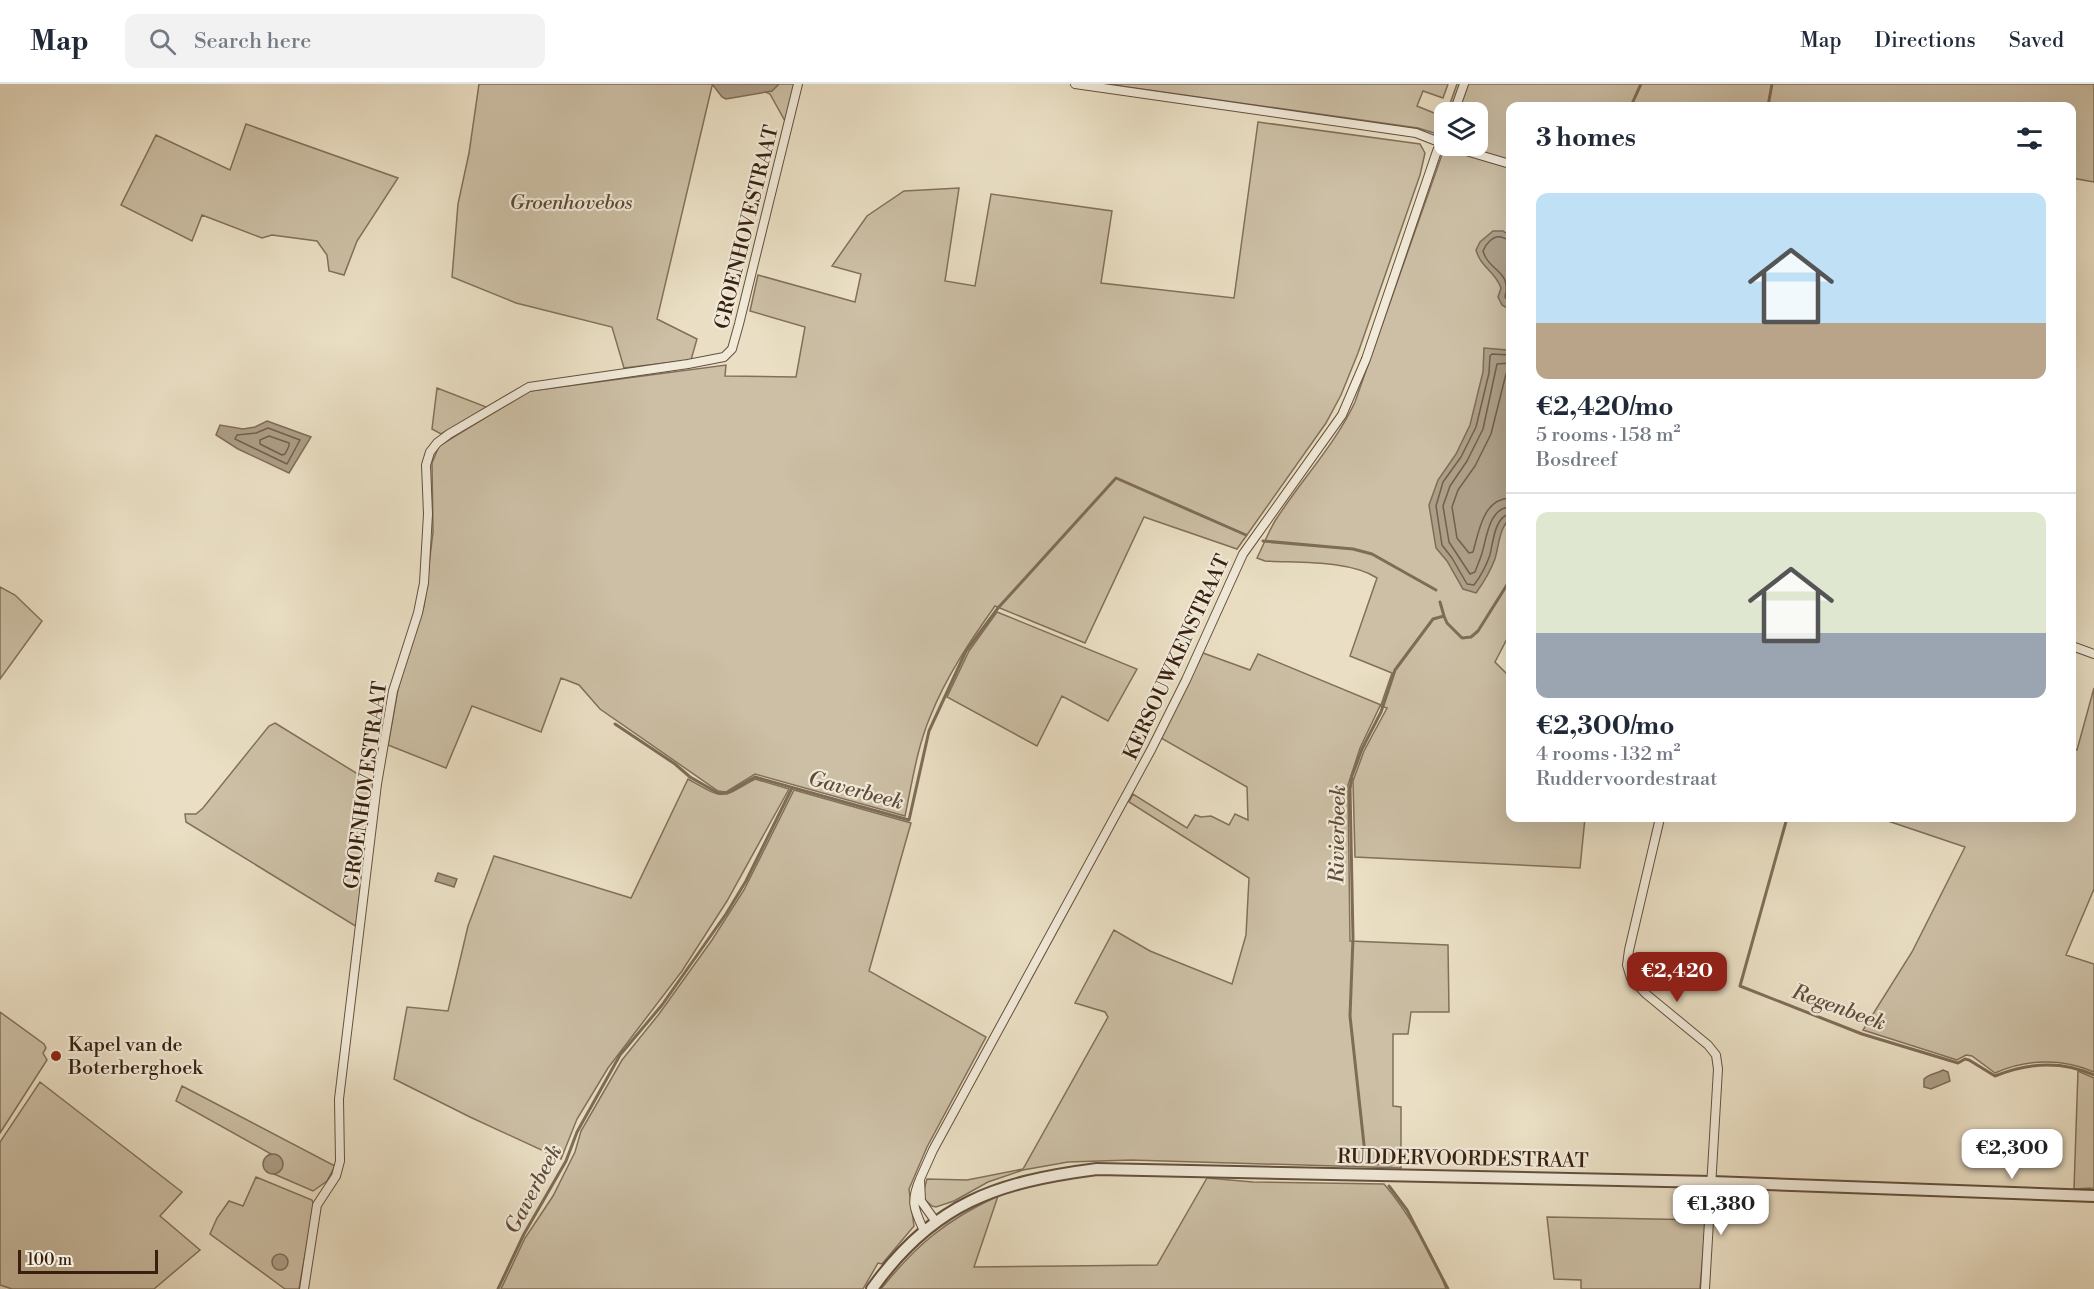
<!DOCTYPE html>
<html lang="en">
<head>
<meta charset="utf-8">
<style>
  body { margin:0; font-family:"Libre Bodoni",serif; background:#f2f2f3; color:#1f2937; height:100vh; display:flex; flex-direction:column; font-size:22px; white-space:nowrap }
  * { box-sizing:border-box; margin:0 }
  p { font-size:20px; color:#747a83 }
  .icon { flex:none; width:33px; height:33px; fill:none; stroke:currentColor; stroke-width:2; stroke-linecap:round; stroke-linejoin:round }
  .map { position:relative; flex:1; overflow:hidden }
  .sheet { position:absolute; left:1506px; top:18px; width:570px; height:720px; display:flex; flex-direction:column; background:#fff; border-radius:12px; box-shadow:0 6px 24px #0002 }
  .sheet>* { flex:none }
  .tools { position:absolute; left:1434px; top:18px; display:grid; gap:12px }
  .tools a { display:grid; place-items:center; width:54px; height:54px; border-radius:12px; background:#fff; box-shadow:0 6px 24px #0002; font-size:30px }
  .scale { position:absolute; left:18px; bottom:15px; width:140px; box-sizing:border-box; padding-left:6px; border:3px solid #382010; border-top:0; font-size:16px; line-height:21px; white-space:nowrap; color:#382010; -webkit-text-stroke:4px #f1ead9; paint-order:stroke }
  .price { position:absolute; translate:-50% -51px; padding:0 14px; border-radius:12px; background:#fff; color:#222; font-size:20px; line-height:39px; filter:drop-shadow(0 2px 3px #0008) }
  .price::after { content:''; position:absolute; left:50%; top:36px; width:18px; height:14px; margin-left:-9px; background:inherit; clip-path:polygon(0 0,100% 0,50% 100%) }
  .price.on { background:#8f2418; color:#fff }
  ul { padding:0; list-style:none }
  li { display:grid; align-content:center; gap:12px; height:318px; padding:0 30px }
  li+li { border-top:2px solid #e0e1e3 }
  li span { display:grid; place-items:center; height:186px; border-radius:12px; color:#555 }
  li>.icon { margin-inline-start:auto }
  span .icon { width:108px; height:108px; fill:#fffc; stroke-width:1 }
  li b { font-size:26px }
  h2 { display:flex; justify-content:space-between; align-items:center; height:72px; padding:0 30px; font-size:26px }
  header { display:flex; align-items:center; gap:36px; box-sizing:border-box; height:84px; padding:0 30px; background:#fff; border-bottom:2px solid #e0e1e3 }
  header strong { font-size:28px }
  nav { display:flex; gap:33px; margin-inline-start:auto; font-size:21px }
  .search { width:420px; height:54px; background:#f2f2f3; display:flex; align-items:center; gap:15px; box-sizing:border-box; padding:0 21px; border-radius:12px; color:#747a83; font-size:22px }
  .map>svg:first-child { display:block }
  .green { fill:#ccbfa5; stroke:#82705a; stroke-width:1.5 }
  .water { fill:#ad9e87; stroke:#7e6c57; stroke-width:1.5 }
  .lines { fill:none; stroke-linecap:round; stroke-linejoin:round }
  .shore { stroke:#725f4c; stroke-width:1.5 }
  .stream { stroke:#7e6c57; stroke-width:3 }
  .minor-casing { stroke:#64503d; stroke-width:10 }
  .tertiary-casing { stroke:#64503d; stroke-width:14 }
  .minor { stroke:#f1ead9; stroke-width:8 }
  .tertiary { stroke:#f1ead9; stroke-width:10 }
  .poi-dot { fill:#8f2418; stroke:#f1ead9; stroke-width:2 }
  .labels { text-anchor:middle; stroke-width:4.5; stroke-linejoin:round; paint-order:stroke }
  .park-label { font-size:20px; font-style:italic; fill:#5d4835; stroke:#f1ead9 }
  .street-label { font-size:20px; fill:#382010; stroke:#f1ead9 }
  .poi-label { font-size:20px; fill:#382010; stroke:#f1ead9; text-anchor:start }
  .water-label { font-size:21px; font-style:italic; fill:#614c3a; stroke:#f1ead9 }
</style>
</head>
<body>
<header>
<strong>Map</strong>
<div class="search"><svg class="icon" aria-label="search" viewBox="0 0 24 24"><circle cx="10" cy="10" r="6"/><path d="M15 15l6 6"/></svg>Search here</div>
<nav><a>Map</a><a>Directions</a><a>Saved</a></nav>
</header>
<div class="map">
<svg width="2094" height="1205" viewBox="0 0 2094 1205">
  <rect width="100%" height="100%" fill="#eadfc4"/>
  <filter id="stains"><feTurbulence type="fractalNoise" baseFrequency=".00333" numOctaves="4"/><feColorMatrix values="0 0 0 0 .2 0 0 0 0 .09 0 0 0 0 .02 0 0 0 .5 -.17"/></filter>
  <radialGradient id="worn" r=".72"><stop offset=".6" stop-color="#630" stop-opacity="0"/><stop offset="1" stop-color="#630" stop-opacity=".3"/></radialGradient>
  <path class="green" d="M479 0H722L712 2 657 235 697 255 691 276 624 284 612 243 516 219 452 193 458 120 469 69Z
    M747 0H795L785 37 770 10Z
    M1106 0H1448L1443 14 1423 7 1417 22 1444 33V52L1418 44Z
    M1457 0H2094V98L2072 94V22H1510V549L1495 578 1510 593V734H1585L1580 784 1355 773 1353 697 1364 667 1387 624 1380 622 1360 664 1348 701 1350 857 1448 861 1449 928H1411L1408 950H1393V1022L1401 1023V1084L1131 1076 1068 1078 1023 1086 988 1098 954 1117 936 1123 932 1122 922 1113 927 1095 967 1096 1023 1085 1108 933 1105 928 1075 919 1114 846 1150 867 1232 900 1246 851 1249 794 1129 718 1133 710 1187 744 1195 731 1201 733 1211 732 1229 741 1235 730 1248 736 1247 703 1161 654 1203 569 1250 586 1258 570 1381 621 1392 589 1350 572 1377 494C1349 476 1298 479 1265 477L1257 474C1263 462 1268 449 1275 437 1301 396 1335 361 1355 318L1445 62H1478V28H1447Z
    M1258 38 1420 60 1425 69 1420 91 1358 269 1341 311 1326 339 1237 465 1144 433 1085 559 995 522C970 557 946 593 930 633 917 664 912 699 905 732L755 690 726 708 718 707 600 625 579 601 561 594 541 648 472 622 446 684 388 661 398 605 412 555 424 522 433 448 432 379 439 362 529 307 726 281 725 292 796 293 805 243 750 227 758 191 855 218 861 190 832 182 867 132 904 107 959 104 945 197 975 202 991 110 1112 127 1101 199 1234 214Z
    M246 40 398 94 357 157 344 191 329 187 327 171 317 157 272 151 262 154 202 131 192 157 121 121 156 51 230 86Z
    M437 304 489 324 441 350 432 345Z
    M0 503 15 511 42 537 0 595Z
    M997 528 1137 585 1108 637 1062 612 1037 662 947 613 969 567Z
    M2094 604V805L2066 871 2094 880V988C2062 974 2027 975 1995 989L1972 972 1966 971 1957 976 1863 946 1912 868 1965 763 1879 734H2072V665L2077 666Z
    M275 639 374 700 364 763 357 843 186 738 185 730H196L203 724 269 642Z
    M688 695C724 715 719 716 755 695L789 705 727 817 682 887 608 984 577 1035 561 1075 470 1033 394 995 407 923 448 927 468 842 494 772 631 814Z
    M794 706 911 739 869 887 986 953 927 1063 909 1105 914 1142 882 1180 878 1179 863 1205H501L525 1154 553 1112 575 1068 581 1047 622 976 659 930 712 856 744 806Z
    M0 928 44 960 46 964 43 969 47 976 0 1049Z
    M2078 987 2094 994V1104L2074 1105Z
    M40 998 182 1108 160 1132 200 1166 154 1205H12L0 1201V1058Z
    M182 1002 335 1082 327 1097 313 1107 267 1087 273 1071 176 1017Z
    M256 1093 312 1116 314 1121 299 1205H285L210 1150 217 1134 229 1117 243 1122Z
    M1207 1094 1253 1098 1384 1100C1405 1124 1436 1175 1446 1205H881C916 1161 946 1136 998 1112L974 1183 1157 1181Z
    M1547 1133 1706 1136 1700 1205H1581V1196L1554 1195Z"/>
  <path class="water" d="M712 0H779L772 7 726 15 722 13Z
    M1493 147H1503L1510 152V226L1502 221 1498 213 1501 204C1495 187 1481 184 1476 166L1480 158Z
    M1484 264 1507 266 1510 264V434C1499 445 1499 461 1495 475 1490 488 1484 498 1476 509L1463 505 1447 477 1436 464 1429 421 1438 396 1456 370 1470 341 1483 288Z
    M267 337 311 353 289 389 238 365 216 351 220 341 243 345 255 343Z
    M438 789 457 795 454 803 435 797Z
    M1943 986 1948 988 1950 997 1931 1005 1924 1003V995C1929 990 1936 990 1943 986Z
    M263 1080a10 10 0 1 1 20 0a10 10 0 1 1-20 0Z
    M272 1178a8 8 0 1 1 16 0a8 8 0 1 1-16 0Z"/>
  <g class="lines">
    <path class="shore" d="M1510 156C1507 156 1505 154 1501 153 1493 151 1485 161 1483 167 1489 188 1512 186 1505 213L1510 219
      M1510 271 1492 270 1490 272 1489 289 1476 343 1461 373 1443 398 1436 422 1442 461 1452 474 1467 500 1474 501C1481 492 1486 482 1490 471 1493 458 1495 432 1510 430
      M1510 279 1497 280 1483 345 1467 377 1450 402 1443 422 1449 458 1470 490 1475 488C1477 482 1480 476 1482 469 1487 453 1489 424 1510 423
      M1510 288 1506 290 1491 350 1475 382 1458 406 1452 423 1457 454 1469 469 1473 468C1479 447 1483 415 1510 414
      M268 344 300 356 287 380 235 355 237 351 256 349Z
      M269 352 289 359V362L285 370 282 371 260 360V356Z"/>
    <path class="stream" d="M1631 22 1641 0
      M1768 22 1772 0
      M1263 457 1353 465 1372 470 1436 506
      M1440 518 1444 532
      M615 640 675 680 690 693 718 709H727L755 693 909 736 929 647 966 567 998 524 1116 394 1246 451
      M1787 734 1740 902 1862 950 1958 979 1965 975 1969 976 1995 992C2027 979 2061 976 2094 991
      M1391 1081 1366 1079 1350 932 1353 854 1350 705 1352 692 1362 665 1381 628 1395 586 1433 535 1444 532 1447 539 1462 554 1471 553 1478 547 1510 496
      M1389 1102 1407 1126 1448 1205
      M498 1205 524 1150 566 1077 577 1048 620 971 662 921 726 830 746 797 792 704"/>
    <defs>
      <path id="minor" d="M1075 0 1416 49 1444 60
        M1454 28 1464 0
        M1449 62 1510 80
        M2072 562 2094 570
        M1660 734 1629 866 1627 881 1631 894 1646 910 1708 961 1716 971 1718 985 1705 1205
        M920 1095 933 1066 1151 666 1186 596 1243 470 1342 331 1366 275 1437 67 1444 53
        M924 1147C914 1125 910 1118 920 1095L921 1117 936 1138
        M304 1205 317 1121 336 1092 340 1077 339 1015 377 700 393 607 418 529 424 499 428 430 426 381 430 368 437 359 449 350 529 303 688 280 724 273 732 265 739 240 798 0"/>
      <path id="tertiary" d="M872 1205C933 1119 997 1098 1097 1085L1712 1098 2094 1112"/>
    </defs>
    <use href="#minor" class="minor-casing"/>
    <use href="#tertiary" class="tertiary-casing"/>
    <use href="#minor" class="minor"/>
    <use href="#tertiary" class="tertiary"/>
  </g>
  <circle class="poi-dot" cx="56" cy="972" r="6"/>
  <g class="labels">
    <g class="park-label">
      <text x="571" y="125">Groenhovebos</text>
    </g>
    <g class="street-label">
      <text transform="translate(746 143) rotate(-76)" y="7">GROENHOVESTRAAT</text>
      <text transform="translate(1176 573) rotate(-65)" y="7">KERSOUWKENSTRAAT</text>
      <text transform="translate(365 701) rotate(-82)" y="7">GROENHOVESTRAAT</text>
      <text transform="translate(1463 1074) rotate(1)" y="7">RUDDERVOORDESTRAAT</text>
    </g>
    <g class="poi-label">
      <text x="68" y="967">Kapel van de<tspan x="68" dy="23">Boterberghoek</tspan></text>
    </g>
    <g class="water-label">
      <text transform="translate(856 706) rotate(15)" y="7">Gaverbeek</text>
      <text transform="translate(1337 750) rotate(-89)" y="7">Rivierbeek</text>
      <text transform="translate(1839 923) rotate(20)" y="7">Regenbeek</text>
      <text transform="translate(533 1105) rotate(-62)" y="7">Gaverbeek</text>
    </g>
  </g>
  <rect width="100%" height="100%" filter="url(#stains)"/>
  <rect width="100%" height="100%" fill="url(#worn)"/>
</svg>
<div class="tools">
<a><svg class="icon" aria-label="layers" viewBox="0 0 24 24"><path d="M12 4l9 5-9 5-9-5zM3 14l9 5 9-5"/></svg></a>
</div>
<div class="scale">100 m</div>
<b class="price on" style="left:1677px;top:919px">€2,420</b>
<b class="price" style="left:2012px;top:1096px">€2,300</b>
<b class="price" style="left:1721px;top:1152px">€1,380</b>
<section class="sheet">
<h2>3 homes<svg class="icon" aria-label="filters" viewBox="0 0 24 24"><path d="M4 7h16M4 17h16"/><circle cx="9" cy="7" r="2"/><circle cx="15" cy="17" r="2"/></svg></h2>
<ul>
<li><span style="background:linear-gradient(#bfe0f5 70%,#b9a48a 0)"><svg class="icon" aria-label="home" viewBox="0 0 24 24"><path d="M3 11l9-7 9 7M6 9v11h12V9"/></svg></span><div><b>€2,420/mo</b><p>5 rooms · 158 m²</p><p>Bosdreef</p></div></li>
<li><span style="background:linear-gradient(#dfe7d0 65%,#9aa5b1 0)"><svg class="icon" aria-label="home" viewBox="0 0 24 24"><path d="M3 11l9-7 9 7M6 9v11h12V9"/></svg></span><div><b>€2,300/mo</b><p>4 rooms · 132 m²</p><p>Ruddervoordestraat</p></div></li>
</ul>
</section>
</div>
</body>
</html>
